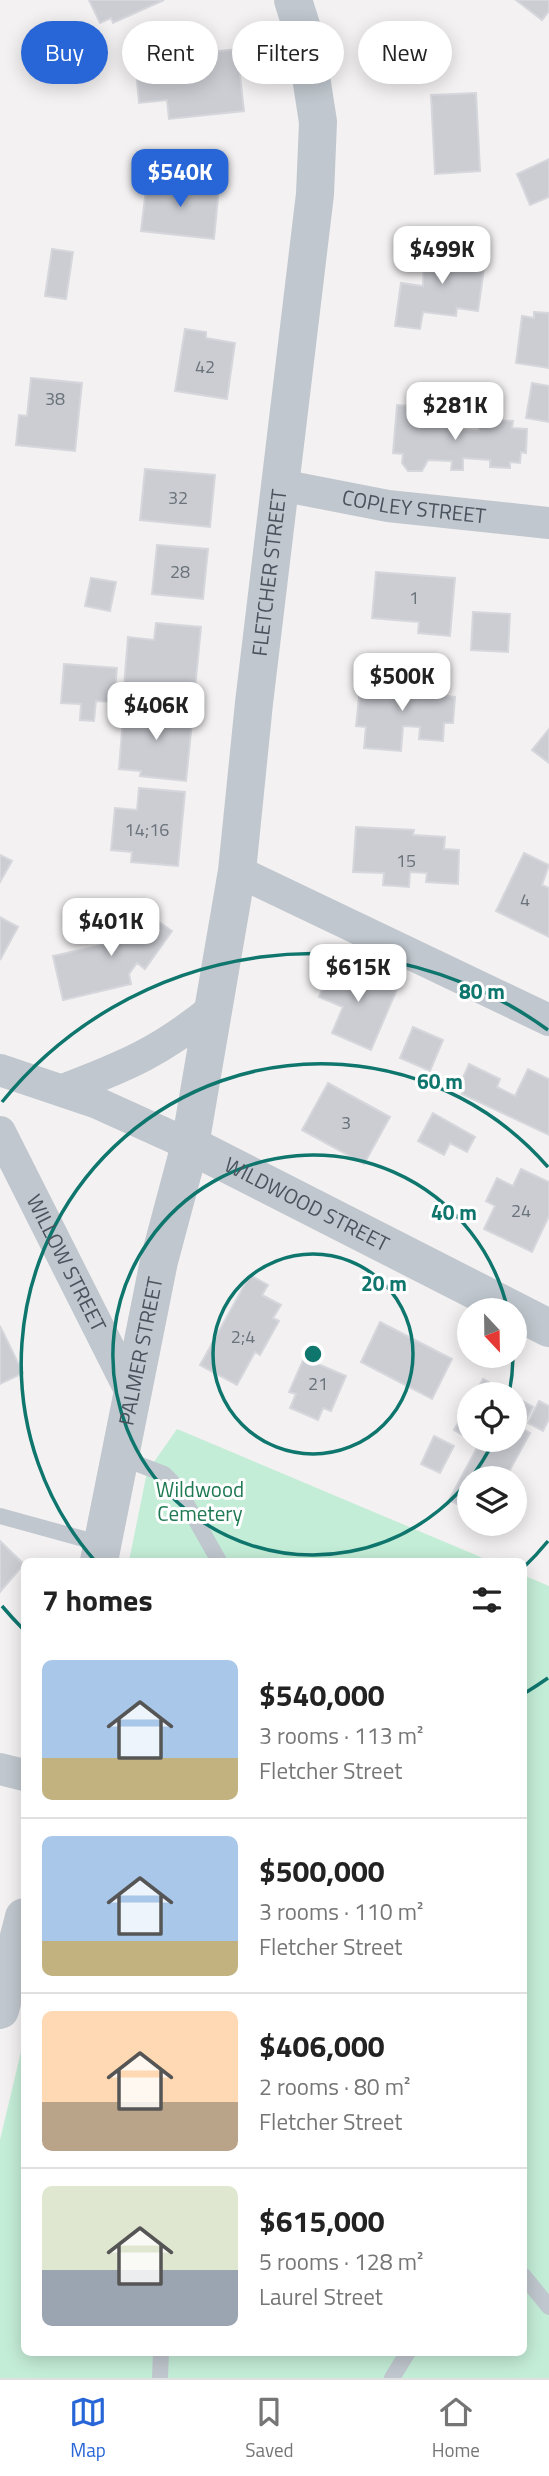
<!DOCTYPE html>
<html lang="en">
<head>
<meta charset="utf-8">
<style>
  body { margin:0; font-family:"Titillium Web",sans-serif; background:#f2f2f2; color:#222; height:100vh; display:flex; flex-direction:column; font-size:26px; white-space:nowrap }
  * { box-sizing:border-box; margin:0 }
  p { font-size:23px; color:#767676 }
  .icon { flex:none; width:38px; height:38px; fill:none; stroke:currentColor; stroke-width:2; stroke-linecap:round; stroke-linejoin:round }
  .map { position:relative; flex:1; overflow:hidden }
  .side { position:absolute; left:21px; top:1558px; width:506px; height:798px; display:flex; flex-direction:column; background:#fff; border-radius:10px; box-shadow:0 4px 18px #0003 }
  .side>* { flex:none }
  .top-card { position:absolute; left:21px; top:21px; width:508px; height:63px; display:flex; gap:14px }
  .needle { width:46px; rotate:158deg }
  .fabs { position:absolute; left:457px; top:1298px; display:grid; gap:14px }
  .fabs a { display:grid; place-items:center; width:70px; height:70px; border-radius:50%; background:#fff; box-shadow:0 4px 18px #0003; font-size:35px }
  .price { position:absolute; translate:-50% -60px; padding:0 16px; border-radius:14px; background:#fff; color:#222; font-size:23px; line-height:46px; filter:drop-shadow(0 2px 4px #0008) }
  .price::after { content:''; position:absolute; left:50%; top:42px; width:21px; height:16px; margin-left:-10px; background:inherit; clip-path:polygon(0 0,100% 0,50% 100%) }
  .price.current { background:#2866d7; color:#fff }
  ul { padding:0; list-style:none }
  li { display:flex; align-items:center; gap:21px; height:175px; padding:0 21px }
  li+li { border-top:2px solid #e0e0e0 }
  li span { display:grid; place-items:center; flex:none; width:196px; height:140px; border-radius:10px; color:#555 }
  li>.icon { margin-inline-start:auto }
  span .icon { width:84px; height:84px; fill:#fffc; stroke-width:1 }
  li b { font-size:30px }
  h2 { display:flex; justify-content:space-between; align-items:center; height:84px; padding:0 21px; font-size:30px }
  .tag { padding:0 24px; border-radius:32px; background:#fff; box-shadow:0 4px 18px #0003; font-size:24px; line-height:63px }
  .tag.current { background:#2866d7; color:#fff }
  .tabs { display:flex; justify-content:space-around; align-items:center; height:98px; border-top:2px solid #e0e0e0; background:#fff; font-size:19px; color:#767676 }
  .tabs a { display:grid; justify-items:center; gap:4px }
  .tabs .current { color:#2866d7 }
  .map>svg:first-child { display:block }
  .green { fill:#c4edd7 }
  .building { fill:#cbcdd3; stroke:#d6d7dc; stroke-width:2 }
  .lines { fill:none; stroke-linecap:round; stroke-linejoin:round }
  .service { stroke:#c0c7ce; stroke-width:16 }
  .minor { stroke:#c0c7ce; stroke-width:32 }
  .tertiary { stroke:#c0c7ce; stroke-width:38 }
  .ring { fill:none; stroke:#0f766e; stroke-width:3.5 }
  .labels { text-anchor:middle; stroke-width:6; stroke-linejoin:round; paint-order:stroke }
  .number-label { font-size:18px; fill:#6a727a }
  .street-label { font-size:21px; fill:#4a535d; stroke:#fff }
  .park-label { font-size:21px; fill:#1f7a54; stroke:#fff }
  .centre { fill:#0f766e; stroke:#fff; stroke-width:3.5 }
  .ring-label { font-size:21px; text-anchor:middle; font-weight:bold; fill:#0f766e; stroke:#fff; stroke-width:6; stroke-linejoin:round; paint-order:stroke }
</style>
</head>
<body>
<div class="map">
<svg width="549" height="2378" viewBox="0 0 549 2378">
  <rect width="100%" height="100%" fill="#f3f1f1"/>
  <path class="green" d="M177 1429 490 1561H129L147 1472Z
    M523 1575 549 1586V2378H0V2140L24 2039V2352H523Z"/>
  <path class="building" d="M89 0H164L113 23 111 18 100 23Z
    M516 0H549V11L542 20Z
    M237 49 244 111 169 119 167 100 139 103 135 60Z
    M476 93 480 171 435 174 431 95Z
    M549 159V197L530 205 517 174Z
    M147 180 219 187 214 239 141 231Z
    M451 242 459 247H470L473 254 485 261 478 311 457 308 456 316 423 312 420 329 395 326 401 283 423 286 424 252 433 246 446 250Z
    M52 249 73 252 66 299 45 296Z
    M534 312 549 313V368L516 363 522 316 534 318Z
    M185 329 206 332V338L235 343 227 399 175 391Z
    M31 378 82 383 75 451 16 445 19 415 27 416Z
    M532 383 549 386V422L526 418Z
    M397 405 412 406V417L458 419 457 430 479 431 480 424 493 425V420L513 421 512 428 527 429 526 453 521 452 520 463 510 462V468L490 467V460L463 458V470H451L452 461 428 460 422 471H408L402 463 403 454 393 453Z
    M145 469 215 475 210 527 140 520Z
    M157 545 208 549 203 599 152 594Z
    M376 572 455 578 450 636 418 633 419 622 372 618Z
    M91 578 116 582 110 611 85 606Z
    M473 612 510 614 508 652 471 650Z
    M156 623 201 627 194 699 149 695 150 688 124 686 128 637 154 640Z
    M64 664 117 668 114 702 96 701 94 721 80 720 81 704 61 703Z
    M376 679 428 683 426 694 455 697 453 723H444L443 741 419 739 420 727 403 726 401 751 364 748 366 727 356 726 360 688 376 689Z
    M124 706 193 712 186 781 140 776 141 771 119 769Z
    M549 729V763L532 750Z
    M139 788 185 792 178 866 131 862 132 852 111 850 115 808 137 810Z
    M356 827 414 830 413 835 445 837 444 849 459 850 458 884 426 882 427 873 410 872 409 887 383 885 384 873 353 872Z
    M524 853 549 865 542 885 549 888V937L496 911Z
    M0 855 12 861 0 882Z
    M136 906 172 931 145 969 137 963 129 974 131 984 63 1000 53 956 111 943Z
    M0 917 18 927 0 960Z
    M334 961 397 989 371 1050 332 1033 343 1007 319 997Z
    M413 1027 443 1040 430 1071 400 1058Z
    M469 1064 500 1079 497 1087 515 1096 528 1069 549 1079V1135L462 1094 465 1087 460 1084Z
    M328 1083 390 1117 364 1164 302 1130Z
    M433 1113 475 1137 467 1152 450 1143 444 1155 418 1141Z
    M521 1169 549 1182V1216L532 1252 484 1229 495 1206 486 1201 497 1178 513 1186Z
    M250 1275 268 1285 262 1295 281 1305 273 1318 279 1321 260 1355 255 1352 237 1385 200 1365Z
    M380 1322 452 1359 432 1399 361 1362Z
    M0 1326 23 1373 0 1384Z
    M304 1358 346 1376 331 1411 323 1408 318 1420 290 1408 296 1394 289 1392Z
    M483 1379 512 1395H474Z
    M514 1396 533 1407 522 1428 530 1433 505 1479H469V1510L449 1500 479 1444 472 1440H514Z
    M539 1401 549 1406V1419L543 1431 528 1423Z
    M469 1404V1439L454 1430Z
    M434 1436 454 1446 440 1473 421 1464Z
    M0 1541 24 1564 0 1592Z"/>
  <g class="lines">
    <path class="service" d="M122 1458 164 1474 177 1487 219 1561
      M0 1516 102 1544
      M523 2275 549 2307
      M160 2378 161 2352
      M392 2378 408 2352"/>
    <g class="minor">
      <path id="s1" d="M280 485 388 506 549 523"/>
      <path d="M237 871 549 1020"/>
      <path d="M0 1070 95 1102 190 1145"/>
      <path d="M63 1090C126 1066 162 1051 215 1007"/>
      <path id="s2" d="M0 1132 132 1394"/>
      <path d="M0 1769 24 1775"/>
    </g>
    <g class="tertiary">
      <path id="s3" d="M190 1145 549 1328"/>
      <path id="s4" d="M99 1561 159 1261 190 1145 237 871 254 703 315 194 318 122 305 38 293 0"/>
      <path d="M0 2010 24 1917"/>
    </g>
  </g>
  <g class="ring">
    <circle cx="313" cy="1354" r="100"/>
    <path d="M513 1357A200 200 0 0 1 509 1394M493 1442A200 200 0 1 1 508 1311"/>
    <path d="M548 1541A300 300 0 0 1 523 1568M95 1561A300 300 0 1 1 548 1167"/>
    <path d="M548 1678A400 400 0 0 1 525 1693M23 1629A400 400 0 0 1 2 1606M2 1102A400 400 0 0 1 548 1030"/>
  </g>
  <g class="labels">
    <g class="number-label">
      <text x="205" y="373">42</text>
      <text x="55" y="405">38</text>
      <text x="178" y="504">32</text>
      <text x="180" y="578">28</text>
      <text x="414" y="604">1</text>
      <text x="147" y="836">14;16</text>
      <text x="406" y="867">15</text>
      <text x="525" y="906">4</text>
      <text x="346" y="1129">3</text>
      <text x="521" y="1217">24</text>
      <text x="243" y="1343">2;4</text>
      <text x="318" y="1390">21</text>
    </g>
    <g class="street-label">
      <text dy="7" stroke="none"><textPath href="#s1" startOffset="136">COPLEY STREET</textPath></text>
      <text dy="7" stroke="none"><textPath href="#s4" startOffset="1004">FLETCHER STREET</textPath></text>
      <text dy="7" stroke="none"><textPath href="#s3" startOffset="131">WILDWOOD STREET</textPath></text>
      <text dy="7" stroke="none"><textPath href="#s2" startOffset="147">WILLOW STREET</textPath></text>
      <text dy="7" stroke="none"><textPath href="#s4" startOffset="214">PALMER STREET</textPath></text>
    </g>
    <g class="park-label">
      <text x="200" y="1497">Wildwood<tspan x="200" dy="24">Cemetery</tspan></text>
    </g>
  </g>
  <circle cx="313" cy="1354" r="10" class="centre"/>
  <g class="ring-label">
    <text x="482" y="999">80 m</text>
    <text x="440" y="1089">60 m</text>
    <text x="454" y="1220">40 m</text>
    <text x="384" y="1291">20 m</text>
  </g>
</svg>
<div class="fabs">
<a><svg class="needle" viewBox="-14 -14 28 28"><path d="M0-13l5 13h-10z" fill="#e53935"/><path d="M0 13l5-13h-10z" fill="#767676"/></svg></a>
<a><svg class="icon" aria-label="locate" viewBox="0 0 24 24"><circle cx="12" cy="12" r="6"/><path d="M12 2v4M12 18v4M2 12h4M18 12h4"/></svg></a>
<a><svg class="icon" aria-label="layers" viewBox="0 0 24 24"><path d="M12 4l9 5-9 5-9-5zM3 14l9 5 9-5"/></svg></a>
</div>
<b class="price current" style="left:180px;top:209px">$540K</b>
<b class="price" style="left:442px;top:286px">$499K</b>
<b class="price" style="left:455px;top:442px">$281K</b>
<b class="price" style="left:402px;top:713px">$500K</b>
<b class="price" style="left:156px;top:742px">$406K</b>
<b class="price" style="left:111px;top:958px">$401K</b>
<b class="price" style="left:358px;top:1004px">$615K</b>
<div class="top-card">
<a class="tag current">Buy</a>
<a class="tag">Rent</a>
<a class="tag">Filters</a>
<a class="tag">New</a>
</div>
<section class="side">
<h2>7 homes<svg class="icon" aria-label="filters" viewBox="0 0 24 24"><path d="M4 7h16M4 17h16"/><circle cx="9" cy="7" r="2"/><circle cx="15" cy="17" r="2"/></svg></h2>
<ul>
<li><span style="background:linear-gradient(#a9c7e8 70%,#c2b280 0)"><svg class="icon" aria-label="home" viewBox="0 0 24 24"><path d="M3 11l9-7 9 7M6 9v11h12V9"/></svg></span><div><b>$540,000</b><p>3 rooms · 113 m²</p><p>Fletcher Street</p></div></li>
<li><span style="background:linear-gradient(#a9c7e8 75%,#c2b280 0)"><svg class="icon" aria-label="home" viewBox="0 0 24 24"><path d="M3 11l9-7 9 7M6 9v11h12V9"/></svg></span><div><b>$500,000</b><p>3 rooms · 110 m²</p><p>Fletcher Street</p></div></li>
<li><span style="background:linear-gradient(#ffd9b3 65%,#b9a48a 0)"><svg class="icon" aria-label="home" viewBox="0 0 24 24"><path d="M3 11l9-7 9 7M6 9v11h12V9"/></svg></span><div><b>$406,000</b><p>2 rooms · 80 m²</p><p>Fletcher Street</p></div></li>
<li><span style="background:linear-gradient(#dfe7d0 60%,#9aa5b1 0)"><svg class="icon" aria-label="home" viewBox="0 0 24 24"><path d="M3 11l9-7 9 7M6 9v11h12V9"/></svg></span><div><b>$615,000</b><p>5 rooms · 128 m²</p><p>Laurel Street</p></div></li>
</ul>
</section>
</div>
<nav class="tabs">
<a class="current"><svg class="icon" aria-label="map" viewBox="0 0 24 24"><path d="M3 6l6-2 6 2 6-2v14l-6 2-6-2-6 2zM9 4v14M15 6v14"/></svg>Map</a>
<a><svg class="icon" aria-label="saved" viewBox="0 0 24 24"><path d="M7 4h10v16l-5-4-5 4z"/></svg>Saved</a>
<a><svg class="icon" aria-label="home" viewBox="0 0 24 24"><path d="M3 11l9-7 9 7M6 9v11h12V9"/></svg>Home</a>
</nav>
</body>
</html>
